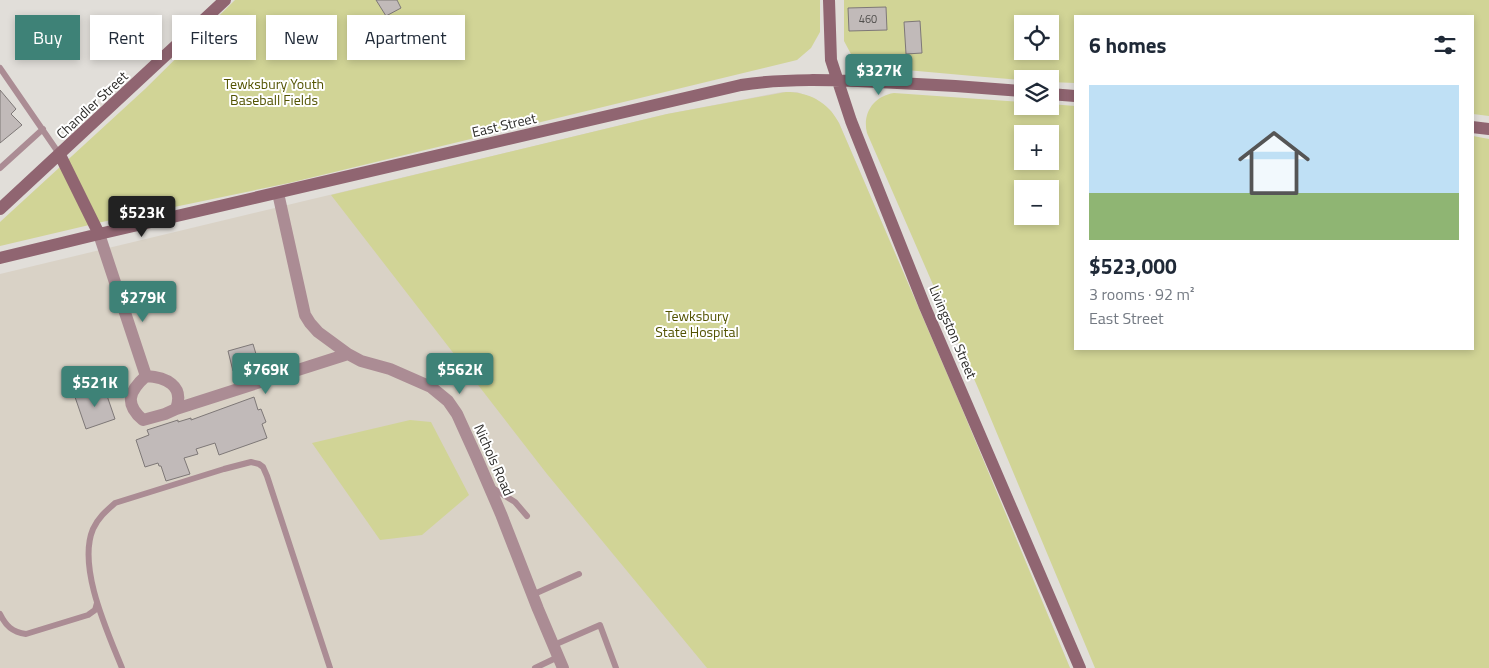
<!DOCTYPE html>
<html lang="en">
<head>
<meta charset="utf-8">
<style>
  body { margin:0; font-family:"Titillium Web",sans-serif; background:#f6f6f7; color:#1f2937; height:100vh; display:flex; flex-direction:column; font-size:19px; white-space:nowrap }
  * { box-sizing:border-box; margin:0 }
  p { font-size:16px; color:#747a83 }
  .icon { flex:none; width:28px; height:28px; fill:none; stroke:currentColor; stroke-width:2; stroke-linecap:round; stroke-linejoin:round }
  .map { position:relative; flex:1; overflow:hidden }
  .details { position:absolute; left:1074px; top:15px; width:400px; height:335px; display:flex; flex-direction:column; background:#fff; border-radius:0px; box-shadow:0 2px 8px #0003 }
  .details>* { flex:none }
  .hud { position:absolute; left:15px; top:15px; width:475px; height:45px; display:flex; gap:10px }
  .controls { position:absolute; left:1014px; top:15px; display:grid; gap:10px }
  .controls a { display:grid; place-items:center; width:45px; height:45px; border-radius:0px; background:#fff; box-shadow:0 2px 8px #0003; font-size:25px }
  .price { position:absolute; translate:-50% -42px; padding:0 11px; border-radius:5px; background:#3e8277; color:#fff; font-size:16px; line-height:32px; filter:drop-shadow(0 1px 2px #0008) }
  .price::after { content:''; position:absolute; left:50%; top:30px; width:15px; height:11px; margin-left:-8px; background:inherit; clip-path:polygon(0 0,100% 0,50% 100%) }
  .price.selected { background:#222; color:#fff }
  ul { padding:0; list-style:none }
  li { display:grid; align-content:center; gap:10px; height:265px; padding:0 15px }
  li span { display:grid; place-items:center; height:155px; border-radius:0px; color:#555 }
  li>.icon { margin-inline-start:auto }
  span .icon { width:90px; height:90px; fill:#fffc; stroke-width:1 }
  li b { font-size:21px }
  h2 { display:flex; justify-content:space-between; align-items:center; height:60px; padding:0 15px; font-size:21px }
  .pill { padding:0 18px; border-radius:0px; background:#fff; box-shadow:0 2px 8px #0003; font-size:18px; line-height:45px }
  .pill.selected { background:#3e8277; color:#fff }
  .map>svg:first-child { display:block }
  .built { fill:#d9d2c6 }
  .green { fill:#d1d496; fill-rule:evenodd }
  .building { fill:#c1bab9; stroke:#7e7877 }
  .lines { fill:none; stroke-linecap:round; stroke-linejoin:round }
  .lane { stroke:#ab8c94; stroke-width:6 }
  .street { stroke:#ab8c94; stroke-width:12 }
  .secondary { stroke:#906571; stroke-width:12 }
  .labels { text-anchor:middle; stroke-width:4; stroke-linejoin:round; paint-order:stroke }
  .number-label { font-size:11px; fill:#514f4d }
  .park-label { font-size:14px; fill:#535302; stroke:#fff }
  .street-label { font-size:14px; fill:#2c2b29; stroke:#fff }
</style>
</head>
<body>
<div class="map">
<svg width="1489" height="668" viewBox="0 0 1489 668">
  <rect width="100%" height="100%" fill="#e1ded9"/>
  <path class="built" d="M782 92H797L816 99 831 111 839 123 957 397 1070 668H0V274L667 114Z"/>
  <path class="green" d="M235 0H820V32L811 48 797 60 289 183 102 222 0 246V222L145 89Z
    M844 0H1489V116L1473 114 1472 16H1075V83L1050 82V79L1022 80 973 76 884 68 863 65 852 56 844 41ZM1022 24H1050V51H1022Z
    M786 92C809 92 828 102 839 123L957 397 1070 668H707L547 474 331 195 667 114Z
    M894 93 1022 102V106H1050V104L1075 106V349H1472L1473 136 1489 139V668H1095L978 388 867 133C862 113 874 96 894 93ZM1022 134H1050V161H1022ZM1022 189H1050V216H1022Z
    M410 420 431 422 469 495 422 535 380 540 312 443Z"/>
  <path class="building" d="M376 0H397L401 8 386 16Z
    M886 7 887 30 849 31 848 8Z
    M920 21 922 53 906 54 904 22Z
    M0 90 16 109 11 114 22 125 0 143Z
    M253 344 256 354 243 357 246 367 233 371 228 351Z
    M104 387 115 419 86 429 75 397Z
    M254 397 258 410 261 409 266 422 262 424 267 438 219 455 215 443 196 449 198 454 184 458 190 474 166 481 161 466H159L158 463 145 467 136 440 149 435 147 430 178 420V422L191 418V420Z"/>
  <g class="lines">
    <path class="lane" d="M0 68 60 155
      M0 168 43 129
      M491 487 515 502 527 516
      M532 595 579 574
      M0 614C6 626 12 632 26 634L88 615 95 610 97 603
      M554 645 600 625 616 668
      M122 668C108 633 77 567 93 529 98 518 106 511 115 503L224 469 251 462 259 464 263 467 267 476 330 668
      M535 668 558 657"/>
    <path class="street" d="M278 193 305 315 310 323 318 332 348 354 361 361 390 369 431 387 448 401 457 414 476 456 501 514 538 609 563 668
      M99 234 146 376C129 391 124 404 143 420L165 414 176 409C185 385 165 377 146 376
      M176 409 348 354"/>
    <path class="secondary" d="M829 0 831 60 851 121 925 307 1080 668
      M1050 94 1075 96
      M1472 127 1489 129
      M60 155 99 234
      M0 209 225 0
      M0 258 99 234 741 85C786 78 833 80 878 82 926 84 974 87 1022 91"/>
  </g>
  <g class="labels">
    <g class="number-label">
      <text x="868" y="23">460</text>
    </g>
    <g class="park-label">
      <text x="274" y="89">Tewksbury Youth<tspan x="274" dy="16">Baseball Fields</tspan></text>
      <text x="697" y="321">Tewksbury<tspan x="697" dy="16">State Hospital</tspan></text>
    </g>
    <g class="street-label">
      <text transform="translate(92 105) rotate(-43)" y="5">Chandler Street</text>
      <text transform="translate(504 125) rotate(-13)" y="5">East Street</text>
      <text transform="translate(953 332) rotate(67)" y="5">Livingston Street</text>
      <text transform="translate(494 460) rotate(66)" y="5">Nichols Road</text>
    </g>
  </g>
</svg>
<div class="controls">
<a><svg class="icon" aria-label="locate" viewBox="0 0 24 24"><circle cx="12" cy="12" r="6"/><path d="M12 2v4M12 18v4M2 12h4M18 12h4"/></svg></a>
<a><svg class="icon" aria-label="layers" viewBox="0 0 24 24"><path d="M12 4l9 5-9 5-9-5zM3 14l9 5 9-5"/></svg></a>
<a>+</a>
<a>−</a>
</div>
<b class="price" style="left:879px;top:96px">$327K</b>
<b class="price selected" style="left:142px;top:238px">$523K</b>
<b class="price" style="left:143px;top:323px">$279K</b>
<b class="price" style="left:266px;top:395px">$769K</b>
<b class="price" style="left:460px;top:395px">$562K</b>
<b class="price" style="left:95px;top:408px">$521K</b>
<div class="hud">
<a class="pill selected">Buy</a>
<a class="pill">Rent</a>
<a class="pill">Filters</a>
<a class="pill">New</a>
<a class="pill">Apartment</a>
</div>
<section class="details">
<h2>6 homes<svg class="icon" aria-label="filters" viewBox="0 0 24 24"><path d="M4 7h16M4 17h16"/><circle cx="9" cy="7" r="2"/><circle cx="15" cy="17" r="2"/></svg></h2>
<ul>
<li><span style="background:linear-gradient(#bfe0f5 70%,#8fb573 0)"><svg class="icon" aria-label="home" viewBox="0 0 24 24"><path d="M3 11l9-7 9 7M6 9v11h12V9"/></svg></span><div><b>$523,000</b><p>3 rooms · 92 m²</p><p>East Street</p></div></li>
</ul>
</section>
</div>
</body>
</html>
